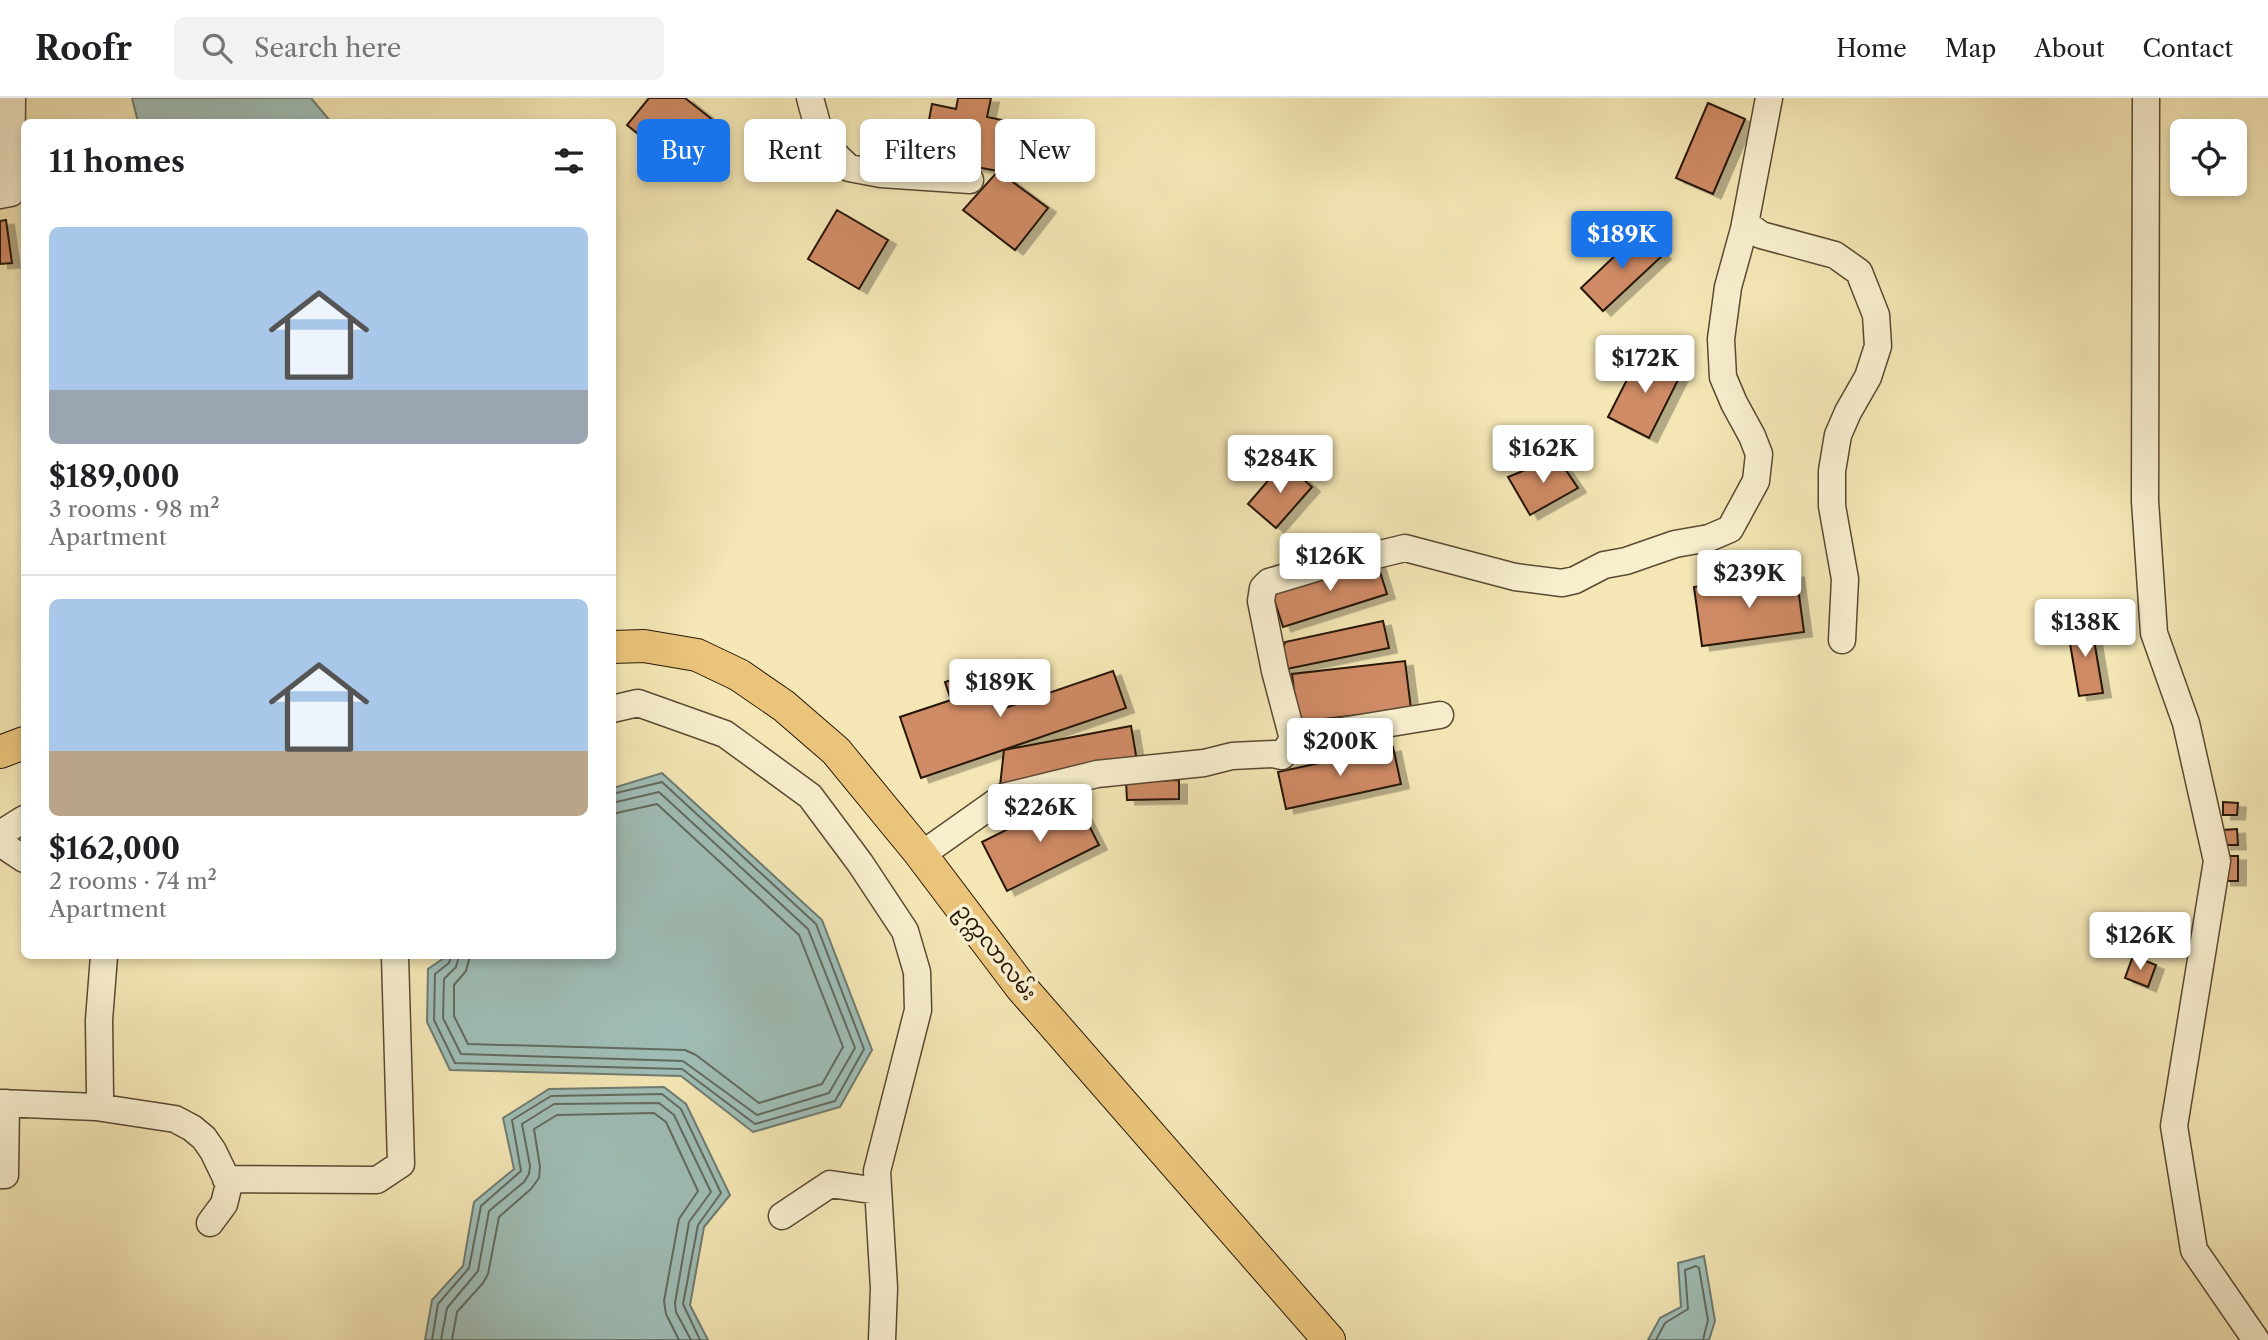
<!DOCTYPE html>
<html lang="en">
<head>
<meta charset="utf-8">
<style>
  body { margin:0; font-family:"Libre Caslon Text","Noto Sans Myanmar",serif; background:#f2f2f2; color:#202124; height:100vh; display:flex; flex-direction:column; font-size:26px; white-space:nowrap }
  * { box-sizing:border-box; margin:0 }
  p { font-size:23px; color:#757577 }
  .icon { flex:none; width:38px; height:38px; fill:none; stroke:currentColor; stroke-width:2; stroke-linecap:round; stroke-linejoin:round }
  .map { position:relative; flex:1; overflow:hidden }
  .drawer { position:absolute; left:21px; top:21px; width:595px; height:840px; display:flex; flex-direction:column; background:#fff; border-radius:10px; box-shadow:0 4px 10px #0003 }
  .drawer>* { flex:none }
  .banner { position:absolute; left:637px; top:21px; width:665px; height:63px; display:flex; gap:14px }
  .buttons { position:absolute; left:2170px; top:21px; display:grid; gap:14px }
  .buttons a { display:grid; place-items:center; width:77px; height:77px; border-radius:10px; background:#fff; box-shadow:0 4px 10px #0003; font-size:35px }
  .price { position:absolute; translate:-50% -60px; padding:0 16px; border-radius:7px; background:#fff; color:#222; font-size:23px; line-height:46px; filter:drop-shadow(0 2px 4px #0008) }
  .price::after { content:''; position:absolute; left:50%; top:42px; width:21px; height:16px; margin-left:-10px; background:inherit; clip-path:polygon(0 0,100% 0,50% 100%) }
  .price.active { background:#1a73e8; color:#fff }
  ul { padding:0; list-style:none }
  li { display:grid; align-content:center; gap:14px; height:371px; padding:0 28px }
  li+li { border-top:2px solid #e0e0e0 }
  li span { display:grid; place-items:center; height:217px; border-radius:10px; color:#555 }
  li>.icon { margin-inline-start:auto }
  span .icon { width:126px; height:126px; fill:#fffc; stroke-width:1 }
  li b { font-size:30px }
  h2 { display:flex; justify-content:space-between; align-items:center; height:84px; padding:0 28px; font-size:30px }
  .tag { padding:0 24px; border-radius:10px; background:#fff; box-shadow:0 4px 10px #0003; font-size:24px; line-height:63px }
  .tag.active { background:#1a73e8; color:#fff }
  header { display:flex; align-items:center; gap:42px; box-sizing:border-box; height:98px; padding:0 35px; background:#fff; border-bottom:2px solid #e0e0e0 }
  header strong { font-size:33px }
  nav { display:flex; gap:38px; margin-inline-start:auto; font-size:24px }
  .search { width:490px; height:63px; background:#f2f2f2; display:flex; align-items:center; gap:18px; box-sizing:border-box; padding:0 24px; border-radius:10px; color:#757577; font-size:26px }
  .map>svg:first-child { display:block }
  .water { fill:#9fbeb7; stroke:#6f7b71; stroke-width:2 }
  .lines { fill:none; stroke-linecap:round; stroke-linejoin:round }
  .shore { stroke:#626a5f; stroke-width:2 }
  .building { fill:#cf8b65; stroke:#261607; stroke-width:2; filter:url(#shadow) }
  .minor-casing { stroke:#5a4a32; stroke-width:29 }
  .major-casing { stroke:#261607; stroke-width:34 }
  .minor { stroke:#f8efcf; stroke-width:26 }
  .major { stroke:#eac47a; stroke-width:32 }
  .labels { text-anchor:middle; stroke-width:7; stroke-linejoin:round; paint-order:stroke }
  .street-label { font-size:21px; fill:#261607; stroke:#f8efcf }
</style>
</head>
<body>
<header>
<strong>Roofr</strong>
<div class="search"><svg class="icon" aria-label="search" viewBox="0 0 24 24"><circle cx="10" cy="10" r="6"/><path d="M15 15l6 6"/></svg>Search here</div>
<nav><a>Home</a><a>Map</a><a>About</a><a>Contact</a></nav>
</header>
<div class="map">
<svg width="2268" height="1242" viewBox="0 0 2268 1242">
  <defs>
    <filter id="shadow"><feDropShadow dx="8" dy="4.5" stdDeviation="0" flood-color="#0004"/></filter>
  </defs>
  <rect width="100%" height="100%" fill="#f4e7b5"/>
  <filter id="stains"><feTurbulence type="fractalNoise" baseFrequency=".00286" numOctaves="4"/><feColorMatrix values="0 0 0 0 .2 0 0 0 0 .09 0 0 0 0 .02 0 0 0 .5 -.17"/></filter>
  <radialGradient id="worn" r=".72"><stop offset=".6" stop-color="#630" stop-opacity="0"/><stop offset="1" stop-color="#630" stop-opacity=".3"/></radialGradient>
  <path class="water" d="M132 0H311L331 24H138Z
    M662 675 822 822 872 952 840 1009 753 1034 681 978 450 972 427 924 428 871 447 858H612L613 690Z
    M664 989 686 1006 730 1097 704 1129 690 1207 708 1242H425L432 1202 463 1168 474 1104 514 1071 503 1020 549 991Z
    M1704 1158 1715 1223 1709 1242H1648L1660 1220 1681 1209 1678 1165Z"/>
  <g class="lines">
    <path class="shore" d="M451 858 449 865 435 876 434 922 455 965 682 971 755 1026 835 1003 864 951 816 826 662 684 612 696
      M459 858 456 869 444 881 443 920 461 956 683 963 757 1017 829 995 855 950 808 831 659 694 612 705
      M470 858 466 873 454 887V918L468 946 685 952 696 957 759 1005 822 986 843 949 799 837 657 706 612 716
      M432 1242 438 1206 469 1170 481 1108 521 1073 512 1022 551 998 662 996 681 1011 721 1095 698 1127 683 1206 700 1242
      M441 1242 447 1210 478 1173 489 1113 524 1084 529 1076 530 1068 522 1026 554 1006 659 1005 674 1017 711 1094 689 1124 675 1205 676 1214 691 1242
      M452 1242 457 1214 483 1185 488 1176 499 1119 531 1091 539 1080 540 1069 534 1031 557 1017 654 1015 666 1024 698 1093 679 1121 664 1203 666 1216 679 1242
      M1656 1242 1665 1225 1688 1211 1685 1172 1696 1168 1699 1170 1708 1222 1703 1242"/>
  </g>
  <path class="building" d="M649 0H685L719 27 683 72 627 27Z
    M958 0H991L987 19 1007 23 998 73 922 59 932 6 956 11Z
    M1708 5 1745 21 1713 96 1676 80Z
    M998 73 1048 110 1015 152 963 112Z
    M837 112 888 142 859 191 808 161Z
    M6 122 12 165 0 166V123Z
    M1641 133 1663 157 1603 213 1581 190Z
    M1641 254 1682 274 1649 340 1608 319Z
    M1557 359 1578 390 1530 417 1508 379Z
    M1284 364 1312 389 1276 430 1248 406Z
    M1376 461 1387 496 1283 529 1272 495Z
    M1796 475 1804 534 1702 548 1694 489Z
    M1383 523 1389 550 1277 573 1285 544Z
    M2091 524 2103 595 2079 598 2067 528Z
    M1405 563 1411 611 1298 624 1292 576Z
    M988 569 1002 611 1113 573 1126 610 921 680 900 619 951 602 945 584Z
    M1131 628 1137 663 1000 688 1004 652Z
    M1393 649 1401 686 1286 711 1278 674Z
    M1179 682V701L1127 702 1126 684Z
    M1074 698 1099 747 1007 793 982 744Z
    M2223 704 2238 705 2237 717H2223Z
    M2237 731 2238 747H2223L2222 732Z
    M2223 758H2238V783H2223Z
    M2133 858 2156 867 2148 889 2125 880Z"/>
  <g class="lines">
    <defs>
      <path id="minor" d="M810 0 822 44 849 70 881 76 970 82
        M2146 0 2145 403 2154 535 2186 625 2217 763 2174 1028 2194 1152 2256 1242
        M0 97 11 95 12 0
        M1745 125 1761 137 1835 157 1859 174 1876 217 1878 248 1868 279 1848 314 1838 337 1832 373V408L1845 481 1842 542
        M612 611 638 605 725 636 810 698 860 765 905 833 917 874 918 912 877 1073 884 1190 882 1242
        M1293 641 1440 617
        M0 736 24 721
        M0 745 24 761
        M921 757 1003 699 1097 676 1204 665 1232 658 1273 656 1282 658 1293 641 1275 573 1261 503 1263 490 1269 484 1359 457H1376L1405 450 1515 479 1562 485 1575 482 1604 467 1626 463 1675 446 1709 440 1730 431 1756 383 1759 356 1752 338 1734 305 1723 279 1721 241 1728 189 1744 131 1769 0
        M0 1005 96 1009 175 1021 192 1030 204 1040 213 1053 229 1086 224 1106 210 1125
        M96 1009 100 998 99 922 104 858
        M0 1077H5L6 1005
        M226 1081 377 1082 401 1066 395 858
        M782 1118 830 1086 878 1093"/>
      <path id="major" d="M612 549 644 548 697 557 739 577 784 608 836 653 919 754 1021 889 1329 1242
        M0 654 24 645"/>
    </defs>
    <use href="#minor" class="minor-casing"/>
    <use href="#major" class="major-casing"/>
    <use href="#minor" class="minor"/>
    <use href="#major" class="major"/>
  </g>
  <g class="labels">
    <g class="street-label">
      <text transform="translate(996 854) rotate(52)" y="7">ဥက္ကလာလမ်း</text>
    </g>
  </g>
  <rect width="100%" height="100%" filter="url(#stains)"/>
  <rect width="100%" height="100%" fill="url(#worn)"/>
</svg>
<div class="buttons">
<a><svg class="icon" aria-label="locate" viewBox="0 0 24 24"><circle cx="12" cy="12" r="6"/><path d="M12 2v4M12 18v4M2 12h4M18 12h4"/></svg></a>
</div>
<b class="price active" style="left:1622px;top:173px">$189K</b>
<b class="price" style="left:1645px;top:297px">$172K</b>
<b class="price" style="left:1543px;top:387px">$162K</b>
<b class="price" style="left:1280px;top:397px">$284K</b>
<b class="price" style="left:1330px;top:495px">$126K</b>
<b class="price" style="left:1749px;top:512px">$239K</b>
<b class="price" style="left:2085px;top:561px">$138K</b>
<b class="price" style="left:1000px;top:621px">$189K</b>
<b class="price" style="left:1340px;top:680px">$200K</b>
<b class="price" style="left:1040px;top:746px">$226K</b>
<b class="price" style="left:2140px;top:874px">$126K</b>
<div class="banner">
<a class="tag active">Buy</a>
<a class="tag">Rent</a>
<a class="tag">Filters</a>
<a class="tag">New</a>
</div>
<section class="drawer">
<h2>11 homes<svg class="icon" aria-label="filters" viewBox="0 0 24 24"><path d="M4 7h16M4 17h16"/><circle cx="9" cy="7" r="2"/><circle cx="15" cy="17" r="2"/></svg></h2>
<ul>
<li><span style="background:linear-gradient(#a9c7e8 75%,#9aa5b1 0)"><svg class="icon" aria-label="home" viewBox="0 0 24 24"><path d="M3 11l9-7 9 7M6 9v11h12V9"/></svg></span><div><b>$189,000</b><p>3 rooms · 98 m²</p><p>Apartment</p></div></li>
<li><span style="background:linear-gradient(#a9c7e8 70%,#b9a48a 0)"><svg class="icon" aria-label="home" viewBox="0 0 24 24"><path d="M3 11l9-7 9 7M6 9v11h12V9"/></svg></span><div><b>$162,000</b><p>2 rooms · 74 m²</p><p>Apartment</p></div></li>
</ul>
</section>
</div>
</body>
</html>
